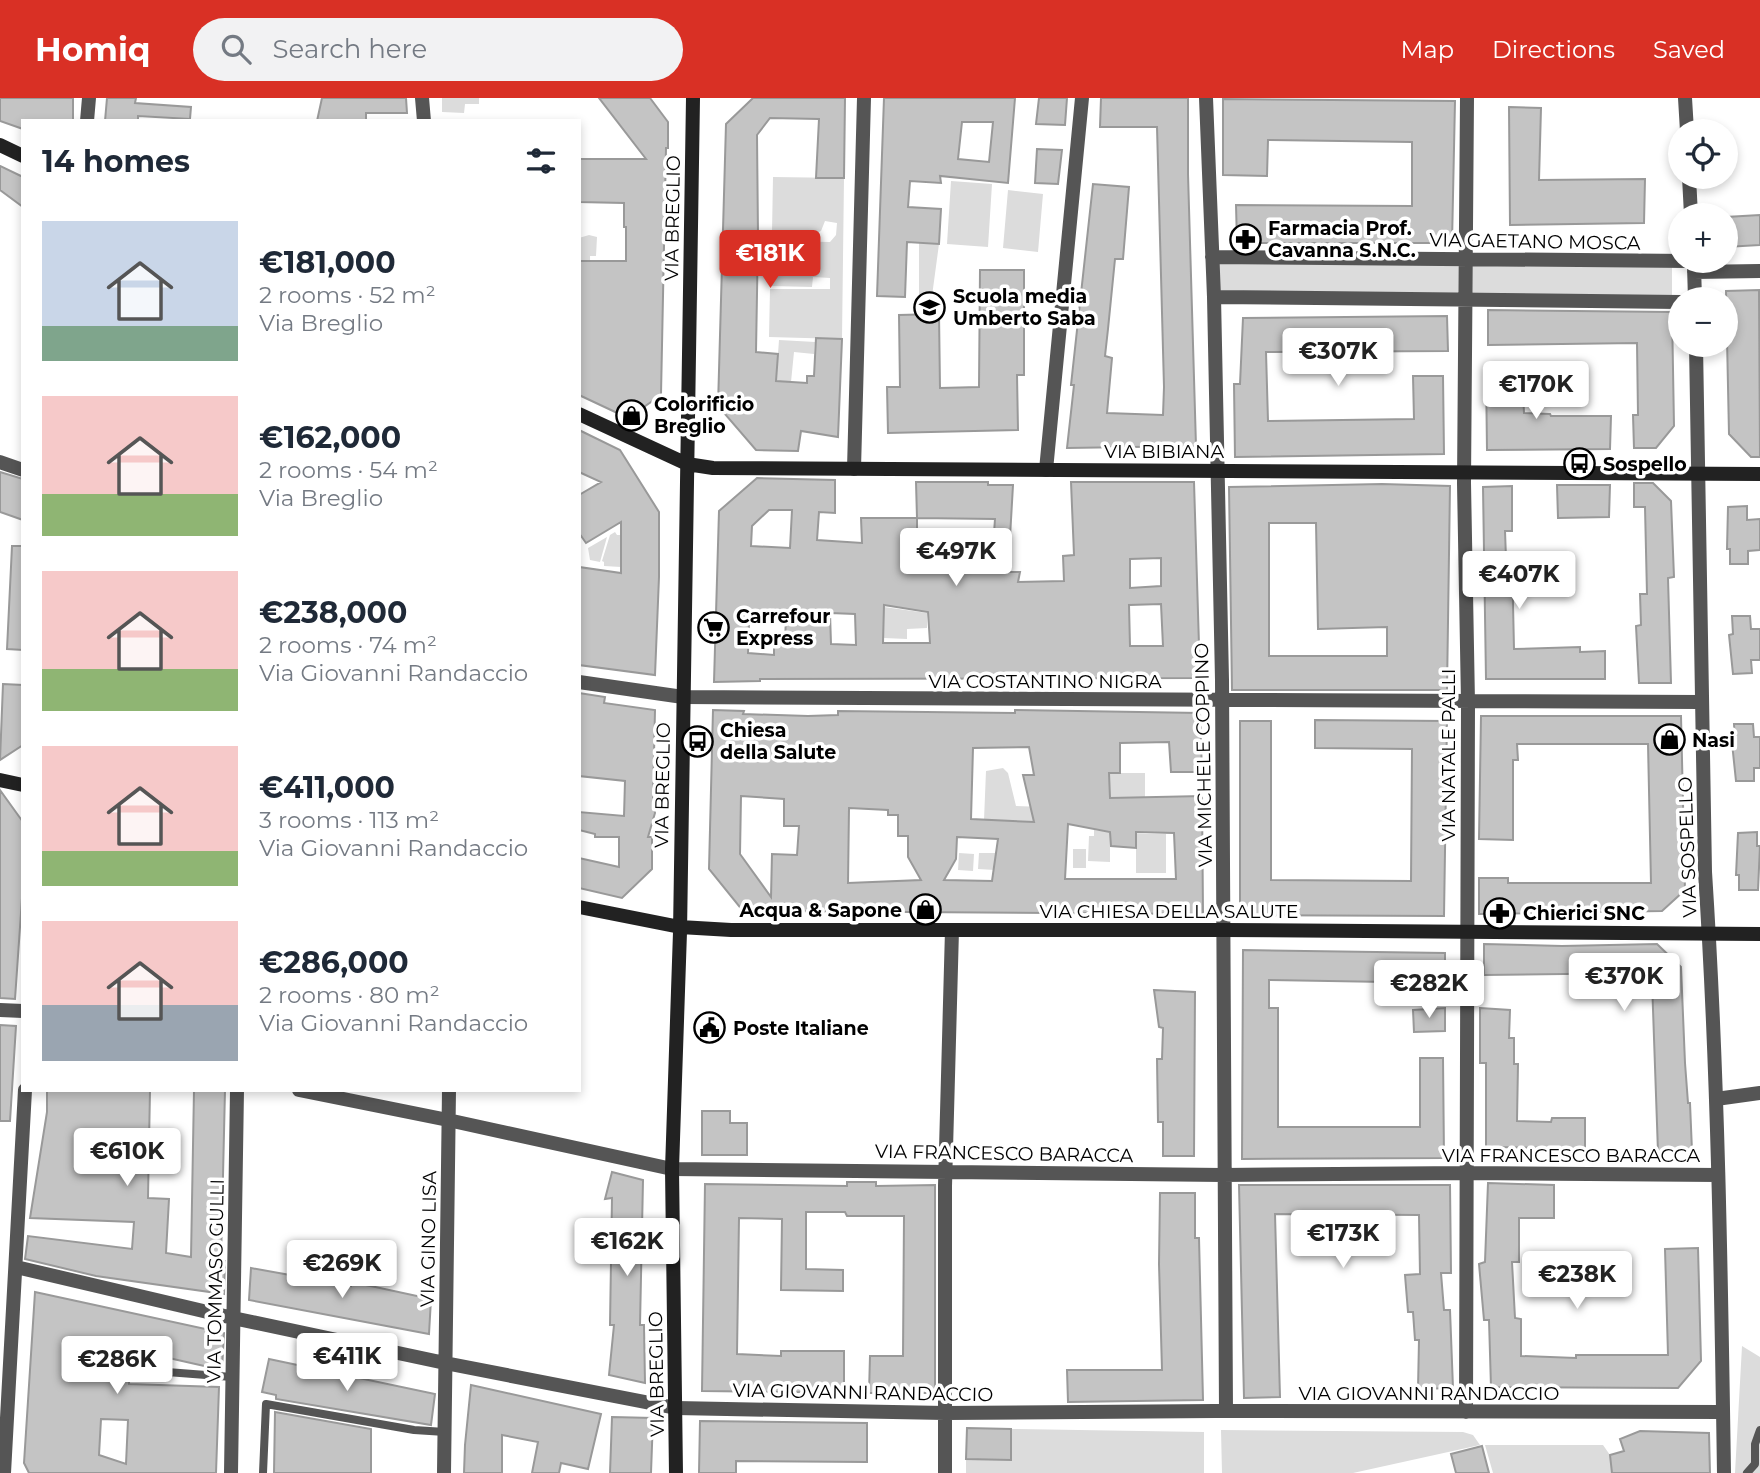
<!DOCTYPE html>
<html lang="en">
<head>
<meta charset="utf-8">
<style>
  body { margin:0; font-family:Montserrat,sans-serif; background:#f2f2f3; color:#1f2937; height:100vh; display:flex; flex-direction:column; font-size:26px; white-space:nowrap }
  * { box-sizing:border-box; margin:0 }
  p { font-size:23px; color:#747a83 }
  .icon { flex:none; width:38px; height:38px; fill:none; stroke:currentColor; stroke-width:2; stroke-linecap:round; stroke-linejoin:round }
  .map { position:relative; flex:1; overflow:hidden }
  .panel { position:absolute; left:21px; top:21px; width:560px; height:973px; display:flex; flex-direction:column; background:#fff; border-radius:0px; box-shadow:0 4px 10px #0003 }
  .panel>* { flex:none }
  .buttons { position:absolute; left:1668px; top:21px; display:grid; gap:14px }
  .buttons a { display:grid; place-items:center; width:70px; height:70px; border-radius:50%; background:#fff; box-shadow:0 4px 10px #0003; font-size:35px }
  .price { position:absolute; translate:-50% -60px; padding:0 16px; border-radius:7px; background:#fff; color:#222; font-size:23px; line-height:46px; filter:drop-shadow(0 2px 4px #0008) }
  .price::after { content:''; position:absolute; left:50%; top:42px; width:21px; height:16px; margin-left:-10px; background:inherit; clip-path:polygon(0 0,100% 0,50% 100%) }
  .price.selected { background:#d93025; color:#fff }
  ul { padding:0; list-style:none }
  li { display:flex; align-items:center; gap:21px; height:175px; padding:0 21px }
  li span { display:grid; place-items:center; flex:none; width:196px; height:140px; border-radius:0px; color:#555 }
  li>.icon { margin-inline-start:auto }
  span .icon { width:84px; height:84px; fill:#fffc; stroke-width:1 }
  li b { font-size:30px }
  h2 { display:flex; justify-content:space-between; align-items:center; height:84px; padding:0 21px; font-size:30px }
  header { display:flex; align-items:center; gap:42px; box-sizing:border-box; height:98px; padding:0 35px; background:#d93025; color:#fff }
  header strong { font-size:33px }
  nav { display:flex; gap:38px; margin-inline-start:auto; font-size:24px }
  .search { width:490px; height:63px; background:#f2f2f3; display:flex; align-items:center; gap:18px; box-sizing:border-box; padding:0 24px; border-radius:38px; color:#747a83; font-size:26px }
  .map>svg:first-child { display:block }
  .green { fill:#dcdcdc }
  .building { fill:#c4c4c4; stroke:#999; stroke-width:2; fill-rule:evenodd }
  .lines { fill:none; stroke-linecap:round; stroke-linejoin:round }
  .lane { stroke:#555; stroke-width:8 }
  .street { stroke:#555; stroke-width:14 }
  .secondary { stroke:#222; stroke-width:14 }
  .labels { text-anchor:middle; stroke-width:7; stroke-linejoin:round; paint-order:stroke }
  .street-label { font-size:19px; fill:#000; stroke:#fff }
  .poi-label { font-size:19px; font-weight:bold; fill:#000; stroke:#fff; text-anchor:start }
</style>
</head>
<body>
<header>
<strong>Homiq</strong>
<div class="search"><svg class="icon" aria-label="search" viewBox="0 0 24 24"><circle cx="10" cy="10" r="6"/><path d="M15 15l6 6"/></svg>Search here</div>
<nav><a>Map</a><a>Directions</a><a>Saved</a></nav>
</header>
<div class="map">
<svg width="1760" height="1375" viewBox="0 0 1760 1375">
  <rect width="100%" height="100%" fill="#fff"/>
  <path class="green" d="M442 0H479V6H465L464 15 442 14Z
    M773 79 844 80 842 241 769 239 770 191H830V180L813 179 812 189 770 188 771 143 830 144 836 137 837 125 825 123 821 133 816 135 772 134Z
    M951 83 992 86 988 149 947 146Z
    M1008 92 1043 96 1038 154 1003 150Z
    M589 137 597 139 596 158H590V162L579 163V140Z
    M919 145 939 146 932 198H919Z
    M1212 159 1672 163V204L1214 199Z
    M779 242 815 244 814 256 794 254 791 284 776 283Z
    M615 434 617 437H621V469L604 468V464L602 463 610 437Z
    M607 439 600 464 590 462 588 450Z
    M884 509 927 515V530L907 531V541L884 540Z
    M1003 670 1008 675 1016 708 1043 709 1048 724 984 722 986 673Z
    M1109 675H1145V699L1110 700Z
    M1094 732 1110 734V764L1088 763 1089 738H1094Z
    M1136 736H1166V775H1136Z
    M1073 751H1086V770H1073Z
    M959 755 974 756 973 773 958 772Z
    M979 755H995V772L978 771Z
    M1742 1248 1760 1259V1375H1735Z
    M1011 1331 1204 1334V1375H966V1361L1011 1362Z
    M1221 1332 1463 1334 1473 1337 1480 1347 1353 1375H1222Z
    M1485 1347H1603L1610 1357 1612 1375H1493Z"/>
  <path class="building" d="M0 0H73V23H23V31L0 23Z
    M107 0H136L135 5 191 9 190 21 138 18V23H105Z
    M322 0H406L407 15H366V22L317 23Z
    M599 0H650L668 24V50H666L661 297 628 320 579 297V163H626V129H624V105L579 104V61H646Z
    M753 0H845L844 80H816L819 21 770 20 757 37 758 138 756 254 778 256 776 283 807 285V278H814L816 240 842 241 838 339 801 333 798 353 756 352 718 308 726 26Z
    M884 0H1015L1008 85 940 78 941 85 910 83 908 109 941 111 939 146 907 144 905 199 877 198ZM962 24H993L989 64 958 61Z
    M1039 0H1067L1065 27 1036 26Z
    M1101 0H1188V76L1196 348 1067 350 1074 287H1071L1093 86 1129 89 1123 161H1115L1108 231 1105 258 1112 260 1107 315 1163 317 1164 289 1157 29H1100Z
    M1223 1 1455 3 1452 145H1237L1236 107 1412 108V44L1268 42 1267 78 1223 77Z
    M1509 9 1541 10 1539 82 1645 81 1644 125 1510 127Z
    M1037 51 1062 52 1058 86 1035 85Z
    M0 68 23 79V109L0 92Z
    M1760 117V147L1726 149V119Z
    M980 172H1024V277H1017L1018 332 888 335 887 289H900L899 217 939 216 940 290 979 289Z
    M1759 192 1760 359H1751L1729 336 1726 193Z
    M1488 212 1672 214 1674 328 1656 350H1634L1633 317H1638L1637 245 1488 247Z
    M1447 218 1448 253 1266 254 1268 323 1414 321 1413 278H1443L1444 356 1235 359 1234 286H1240L1243 220Z
    M1522 271 1524 315 1550 316 1551 318H1611L1610 351 1487 352 1486 272Z
    M579 332 620 352 659 414V479L655 577 579 567V469L621 475V424L586 445 579 435V397L601 384 579 374Z
    M0 374 23 381V422L0 414Z
    M757 380 835 382V415L819 414 817 442 862 445 861 420H917L916 384H988V387H1013L1008 474H1020L1018 484 1064 483 1063 458 1074 457 1071 384H1194L1200 580 760 581V583L714 584 719 413ZM769 412H792L790 450 751 448 752 428ZM917 420 995 421 992 463H917ZM1161 460V488L1130 490V461ZM1161 506 1163 548H1130L1129 507ZM884 507 928 514 930 545H883ZM830 515 855 516 856 547 831 546ZM786 516 785 547H774V557L748 555 749 525Z
    M1634 385H1653L1671 403 1674 479 1668 480 1671 585H1639L1636 528 1641 527 1640 496H1647L1645 409H1634Z
    M1382 386 1450 388 1447 592H1232L1229 389ZM1269 425H1316L1318 531 1387 529V558H1269Z
    M1557 387H1610L1609 419 1558 420Z
    M1512 388V433H1505L1506 460H1512L1514 551 1580 549V554L1605 553V581H1486L1483 389Z
    M1747 408V422L1760 421V452L1748 453V466H1730V451H1727L1728 409Z
    M12 448H23V552L7 551Z
    M1732 518H1750L1751 531H1760V562H1751L1752 575 1733 576 1729 537 1733 536Z
    M3 586 23 587V647L0 662Z
    M579 595 605 599 604 605 655 612 653 700 655 715 648 739H652V771L622 800 579 790V760L619 769V739H595V736L579 732V714L624 718 625 683 579 678Z
    M713 612 744 613 743 616 808 618 838 617V613L1015 615V612L1200 615 1202 674H1171L1169 644 1120 645V675H1109L1110 700 1202 698 1203 816 743 813 709 771ZM1029 649 1034 677H1023L1034 724 971 721 973 650ZM741 698 784 701V728H799L797 757 772 756 771 799 740 756ZM849 710 888 712V717H898V738H908V759L921 782 848 785ZM1068 726 1110 734 1111 748 1136 750V734L1174 735 1176 781H1065ZM957 739 998 741 992 783 944 782 956 761Z
    M1481 618H1681L1685 792 1662 813 1479 816V780H1508V785H1651L1648 646H1517L1518 662H1513V742L1479 741Z
    M1315 622 1447 623 1444 818 1240 817V623H1271V782L1411 783 1412 651 1315 650Z
    M1734 626H1753L1754 639H1760V670H1754V683H1736L1732 645 1735 644Z
    M0 692 23 724V786L15 901 0 900Z
    M1757 734V748H1760L1758 792H1739V777H1736L1738 735Z
    M1484 846 1562 848 1657 846 1681 869 1685 965 1688 1005H1690L1692 1053 1658 1054 1652 883 1645 875 1484 877Z
    M1243 852 1445 855V885L1269 882V910H1278V1029H1420V960H1443L1444 1060 1242 1061Z
    M1154 892 1195 894 1194 1058H1163V1024H1158L1157 961H1162L1163 930 1159 929Z
    M1445 910V933L1414 934 1413 912Z
    M1480 910 1510 912 1509 940H1514V966H1518L1517 1023 1551 1024 1552 1020H1585V1050L1486 1049V965H1480Z
    M0 927 16 928 10 1023H0Z
    M47 992H150L148 1100 169 1101 166 1155 191 1159 194 992H225L221 1163H225L224 1196 96 1178 25 1161 28 1138 132 1151 134 1124 30 1120 47 1014Z
    M702 1013H730V1025H747V1057H702Z
    M612 1074 643 1082 640 1227H644L645 1285 609 1277 614 1227H610L612 1100 605 1101Z
    M847 1084H876V1088L935 1087V1295H869L870 1258H903L904 1118H847L845 1114H806V1171L843 1172V1193L781 1192 782 1121 739 1120 737 1256 781 1258V1253H844V1295L702 1293 705 1086 847 1088Z
    M1488 1085 1554 1087V1120H1519V1164H1512L1515 1220 1521 1221V1258L1576 1260V1257H1668L1665 1151 1698 1150 1701 1263 1678 1290 1491 1289 1489 1222H1484L1479 1166 1485 1164Z
    M1239 1087H1450L1451 1175H1441L1444 1212H1450L1453 1290 1418 1291 1419 1242H1415L1413 1214H1408L1405 1177 1420 1176 1419 1117 1275 1116 1280 1299 1244 1300Z
    M1160 1095H1195V1140H1199L1203 1302 1068 1304 1067 1272H1162L1159 1166Z
    M251 1170 318 1182V1180L351 1188 352 1184 431 1201 429 1236 249 1202Z
    M35 1194 224 1235 222 1272 80 1240 76 1274 129 1275V1286L219 1289 216 1375H29L24 1365ZM101 1321 128 1322 126 1366 99 1357Z
    M269 1261 435 1296 431 1327 276 1301V1297L262 1294Z
    M471 1287 601 1316 588 1371 561 1365 559 1375H532L538 1344 502 1337V1375H464L465 1347Z
    M275 1314 371 1331V1375H274Z
    M612 1319 653 1320 651 1375H610Z
    M700 1323 867 1325V1364L736 1363V1375H699Z
    M967 1330 1011 1331V1362L966 1361Z
    M1640 1333 1709 1335 1710 1375H1612L1610 1357 1624 1353 1620 1341Z
    M1482 1348 1489 1375H1456L1451 1356Z"/>
  <g class="lines">
    <path class="lane" d="M84 1254 141 1272 232 1279
      M263 1375 266 1306 414 1332 445 1334
      M1747 1375 1755 1366V1346L1760 1332"/>
    <path class="street" d="M422 0 424 23
      M1206 0 1214 199 1222 582 1226 1313
      M1685 0 1687 33
      M87 23 89 0
      M1689 79 1691 117
      M1212 159 1689 163
      M1694 168 1695 201
      M1694 174 1760 173
      M1214 199 1680 204
      M1696 247 1705 774C1718 974 1721 1175 1724 1375
      M0 364 23 372
      M854 371 864 0
      M1046 372 1082 0
      M579 584 683 599 1701 604
      M0 912 23 913
      M299 992 448 1022 672 1071 1223 1077 1468 1075 1718 1077
      M1716 1001 1760 995
      M16 1169 233 1220 445 1265 676 1310 945 1315 1215 1313 1723 1314
      M1466 1314 1468 604 1464 385 1467 0
      M4 1375 25 992
      M231 1375 237 992
      M444 1375 449 992
      M945 1375V1088L952 832"/>
    <path class="secondary" d="M0 47 23 58
      M579 316 687 366 713 370 1760 376
      M0 682 23 687
      M579 809 680 829 731 832H1224L1760 836
      M676 1375 672 1071 680 834 693 0"/>
  </g>
  <defs>
    <symbol id="pharmacy-ring" viewBox="-11 -11 22 22"><circle r="9.5" fill="#fff" stroke="#000" stroke-width="1.5"/><path d="M-2-6h4v4h4v4h-4v4h-4v-4h-4v-4h4Z" fill="#000"/></symbol>
    <symbol id="school-ring" viewBox="-11 -11 22 22"><circle r="9.5" fill="#fff" stroke="#000" stroke-width="1.5"/><path d="M0-5L7-2L0 1L-7-2ZM-4 1L0 2.5L4 1V4Q0 6-4 4Z" fill="#000"/></symbol>
    <symbol id="shop-ring" viewBox="-11 -11 22 22"><circle r="9.5" fill="#fff" stroke="#000" stroke-width="1.5"/><path d="M-5-2.5h2.3a2.7 3.5 0 0 1 5.4 0H5L5.5 6h-11ZM-1.5-2.5h3a1.5 2.3 0 0 0-3 0Z" fill="#000"/></symbol>
    <symbol id="bus-ring" viewBox="-11 -11 22 22"><circle r="9.5" fill="#fff" stroke="#000" stroke-width="1.5"/><path d="M-5-6H5V4H4V6H2V4H-2V6H-4V4H-5ZM-3.5-4V0h7V-4ZM-3.5 1.2v1.5H-2V1.2ZM2 1.2v1.5H3.5V1.2Z" fill="#000"/></symbol>
    <symbol id="supermarket-ring" viewBox="-11 -11 22 22"><circle r="9.5" fill="#fff" stroke="#000" stroke-width="1.5"/><path d="M-6-5.5h2.5l.6 2H6L4.5 2H-2.5L-4.4-4H-6ZM-1.5 3.2a1.3 1.3 0 1 0 .1 0ZM3 3.2a1.3 1.3 0 1 0 .1 0Z" fill="#000"/></symbol>
    <symbol id="civic-ring" viewBox="-11 -11 22 22"><circle r="9.5" fill="#fff" stroke="#000" stroke-width="1.5"/><path d="M-.6-6.5H3V-4.5H.6V-3L4-1V1h2V6H-6V1h2V-1L-.6-3ZM-1.2 2.5V6h2.4V2.5Z" fill="#000"/></symbol>
  </defs>
  <g fill-rule="evenodd">
    <use href="#pharmacy-ring" x="1228" y="124" width="35" height="35"/>
    <use href="#school-ring" x="912" y="192" width="35" height="35"/>
    <use href="#shop-ring" x="614" y="300" width="35" height="35"/>
    <use href="#bus-ring" x="1562" y="348" width="35" height="35"/>
    <use href="#supermarket-ring" x="696" y="512" width="35" height="35"/>
    <use href="#shop-ring" x="1652" y="624" width="35" height="35"/>
    <use href="#bus-ring" x="680" y="626" width="35" height="35"/>
    <use href="#shop-ring" x="908" y="794" width="35" height="35"/>
    <use href="#pharmacy-ring" x="1482" y="798" width="35" height="35"/>
    <use href="#civic-ring" x="692" y="912" width="35" height="35"/>
  </g>
  <g class="labels">
    <g class="street-label">
      <text transform="translate(672 120) rotate(-89)" y="7">VIA BREGLIO</text>
      <text transform="translate(1535 143) rotate(1)" y="7">VIA GAETANO MOSCA</text>
      <text x="1164" y="360">VIA BIBIANA</text>
      <text x="1045" y="590">VIA COSTANTINO NIGRA</text>
      <text transform="translate(1203 657) rotate(-91)" y="7">VIA MICHELE COPPINO</text>
      <text transform="translate(1448 657) rotate(-90)" y="7">VIA NATALE PALLI</text>
      <text transform="translate(662 687) rotate(-89)" y="7">VIA BREGLIO</text>
      <text transform="translate(1687 749) rotate(-92)" y="7">VIA SOSPELLO</text>
      <text x="1169" y="820">VIA CHIESA DELLA SALUTE</text>
      <text transform="translate(1004 1055) rotate(1)" y="7">VIA FRANCESCO BARACCA</text>
      <text x="1571" y="1064">VIA FRANCESCO BARACCA</text>
      <text transform="translate(428 1141) rotate(-89)" y="7">VIA GINO LISA</text>
      <text transform="translate(215 1183) rotate(-89)" y="7">VIA TOMMASO GULLI</text>
      <text transform="translate(656 1276) rotate(-91)" y="7">VIA BREGLIO</text>
      <text transform="translate(863 1294) rotate(1)" y="7">VIA GIOVANNI RANDACCIO</text>
      <text x="1429" y="1302">VIA GIOVANNI RANDACCIO</text>
    </g>
    <g class="poi-label">
      <text x="1268" y="137">Farmacia Prof.<tspan x="1268" dy="22">Cavanna S.N.C.</tspan></text>
      <text x="953" y="205">Scuola media<tspan x="953" dy="22">Umberto Saba</tspan></text>
      <text x="654" y="313">Colorificio<tspan x="654" dy="22">Breglio</tspan></text>
      <text x="1603" y="373">Sospello</text>
      <text x="736" y="525">Carrefour<tspan x="736" dy="22">Express</tspan></text>
      <text x="720" y="639">Chiesa<tspan x="720" dy="22">della Salute</tspan></text>
      <text x="1692" y="649">Nasi</text>
      <text x="902" y="819" text-anchor="end">Acqua &amp; Sapone</text>
      <text x="1523" y="822">Chierici SNC</text>
      <text x="733" y="937">Poste Italiane</text>
    </g>
  </g>
</svg>
<div class="buttons">
<a><svg class="icon" aria-label="locate" viewBox="0 0 24 24"><circle cx="12" cy="12" r="6"/><path d="M12 2v4M12 18v4M2 12h4M18 12h4"/></svg></a>
<a>+</a>
<a>−</a>
</div>
<b class="price selected" style="left:770px;top:192px">€181K</b>
<b class="price" style="left:1338px;top:290px">€307K</b>
<b class="price" style="left:1536px;top:323px">€170K</b>
<b class="price" style="left:956px;top:490px">€497K</b>
<b class="price" style="left:1519px;top:513px">€407K</b>
<b class="price" style="left:1624px;top:915px">€370K</b>
<b class="price" style="left:1429px;top:922px">€282K</b>
<b class="price" style="left:127px;top:1090px">€610K</b>
<b class="price" style="left:1343px;top:1172px">€173K</b>
<b class="price" style="left:627px;top:1180px">€162K</b>
<b class="price" style="left:342px;top:1202px">€269K</b>
<b class="price" style="left:1577px;top:1213px">€238K</b>
<b class="price" style="left:347px;top:1295px">€411K</b>
<b class="price" style="left:117px;top:1298px">€286K</b>
<section class="panel">
<h2>14 homes<svg class="icon" aria-label="filters" viewBox="0 0 24 24"><path d="M4 7h16M4 17h16"/><circle cx="9" cy="7" r="2"/><circle cx="15" cy="17" r="2"/></svg></h2>
<ul>
<li><span style="background:linear-gradient(#c9d6e8 75%,#7fa58c 0)"><svg class="icon" aria-label="home" viewBox="0 0 24 24"><path d="M3 11l9-7 9 7M6 9v11h12V9"/></svg></span><div><b>€181,000</b><p>2 rooms · 52 m²</p><p>Via Breglio</p></div></li>
<li><span style="background:linear-gradient(#f6c9c9 70%,#8fb573 0)"><svg class="icon" aria-label="home" viewBox="0 0 24 24"><path d="M3 11l9-7 9 7M6 9v11h12V9"/></svg></span><div><b>€162,000</b><p>2 rooms · 54 m²</p><p>Via Breglio</p></div></li>
<li><span style="background:linear-gradient(#f6c9c9 70%,#8fb573 0)"><svg class="icon" aria-label="home" viewBox="0 0 24 24"><path d="M3 11l9-7 9 7M6 9v11h12V9"/></svg></span><div><b>€238,000</b><p>2 rooms · 74 m²</p><p>Via Giovanni Randaccio</p></div></li>
<li><span style="background:linear-gradient(#f6c9c9 75%,#8fb573 0)"><svg class="icon" aria-label="home" viewBox="0 0 24 24"><path d="M3 11l9-7 9 7M6 9v11h12V9"/></svg></span><div><b>€411,000</b><p>3 rooms · 113 m²</p><p>Via Giovanni Randaccio</p></div></li>
<li><span style="background:linear-gradient(#f6c9c9 60%,#9aa5b1 0)"><svg class="icon" aria-label="home" viewBox="0 0 24 24"><path d="M3 11l9-7 9 7M6 9v11h12V9"/></svg></span><div><b>€286,000</b><p>2 rooms · 80 m²</p><p>Via Giovanni Randaccio</p></div></li>
</ul>
</section>
</div>
</body>
</html>
